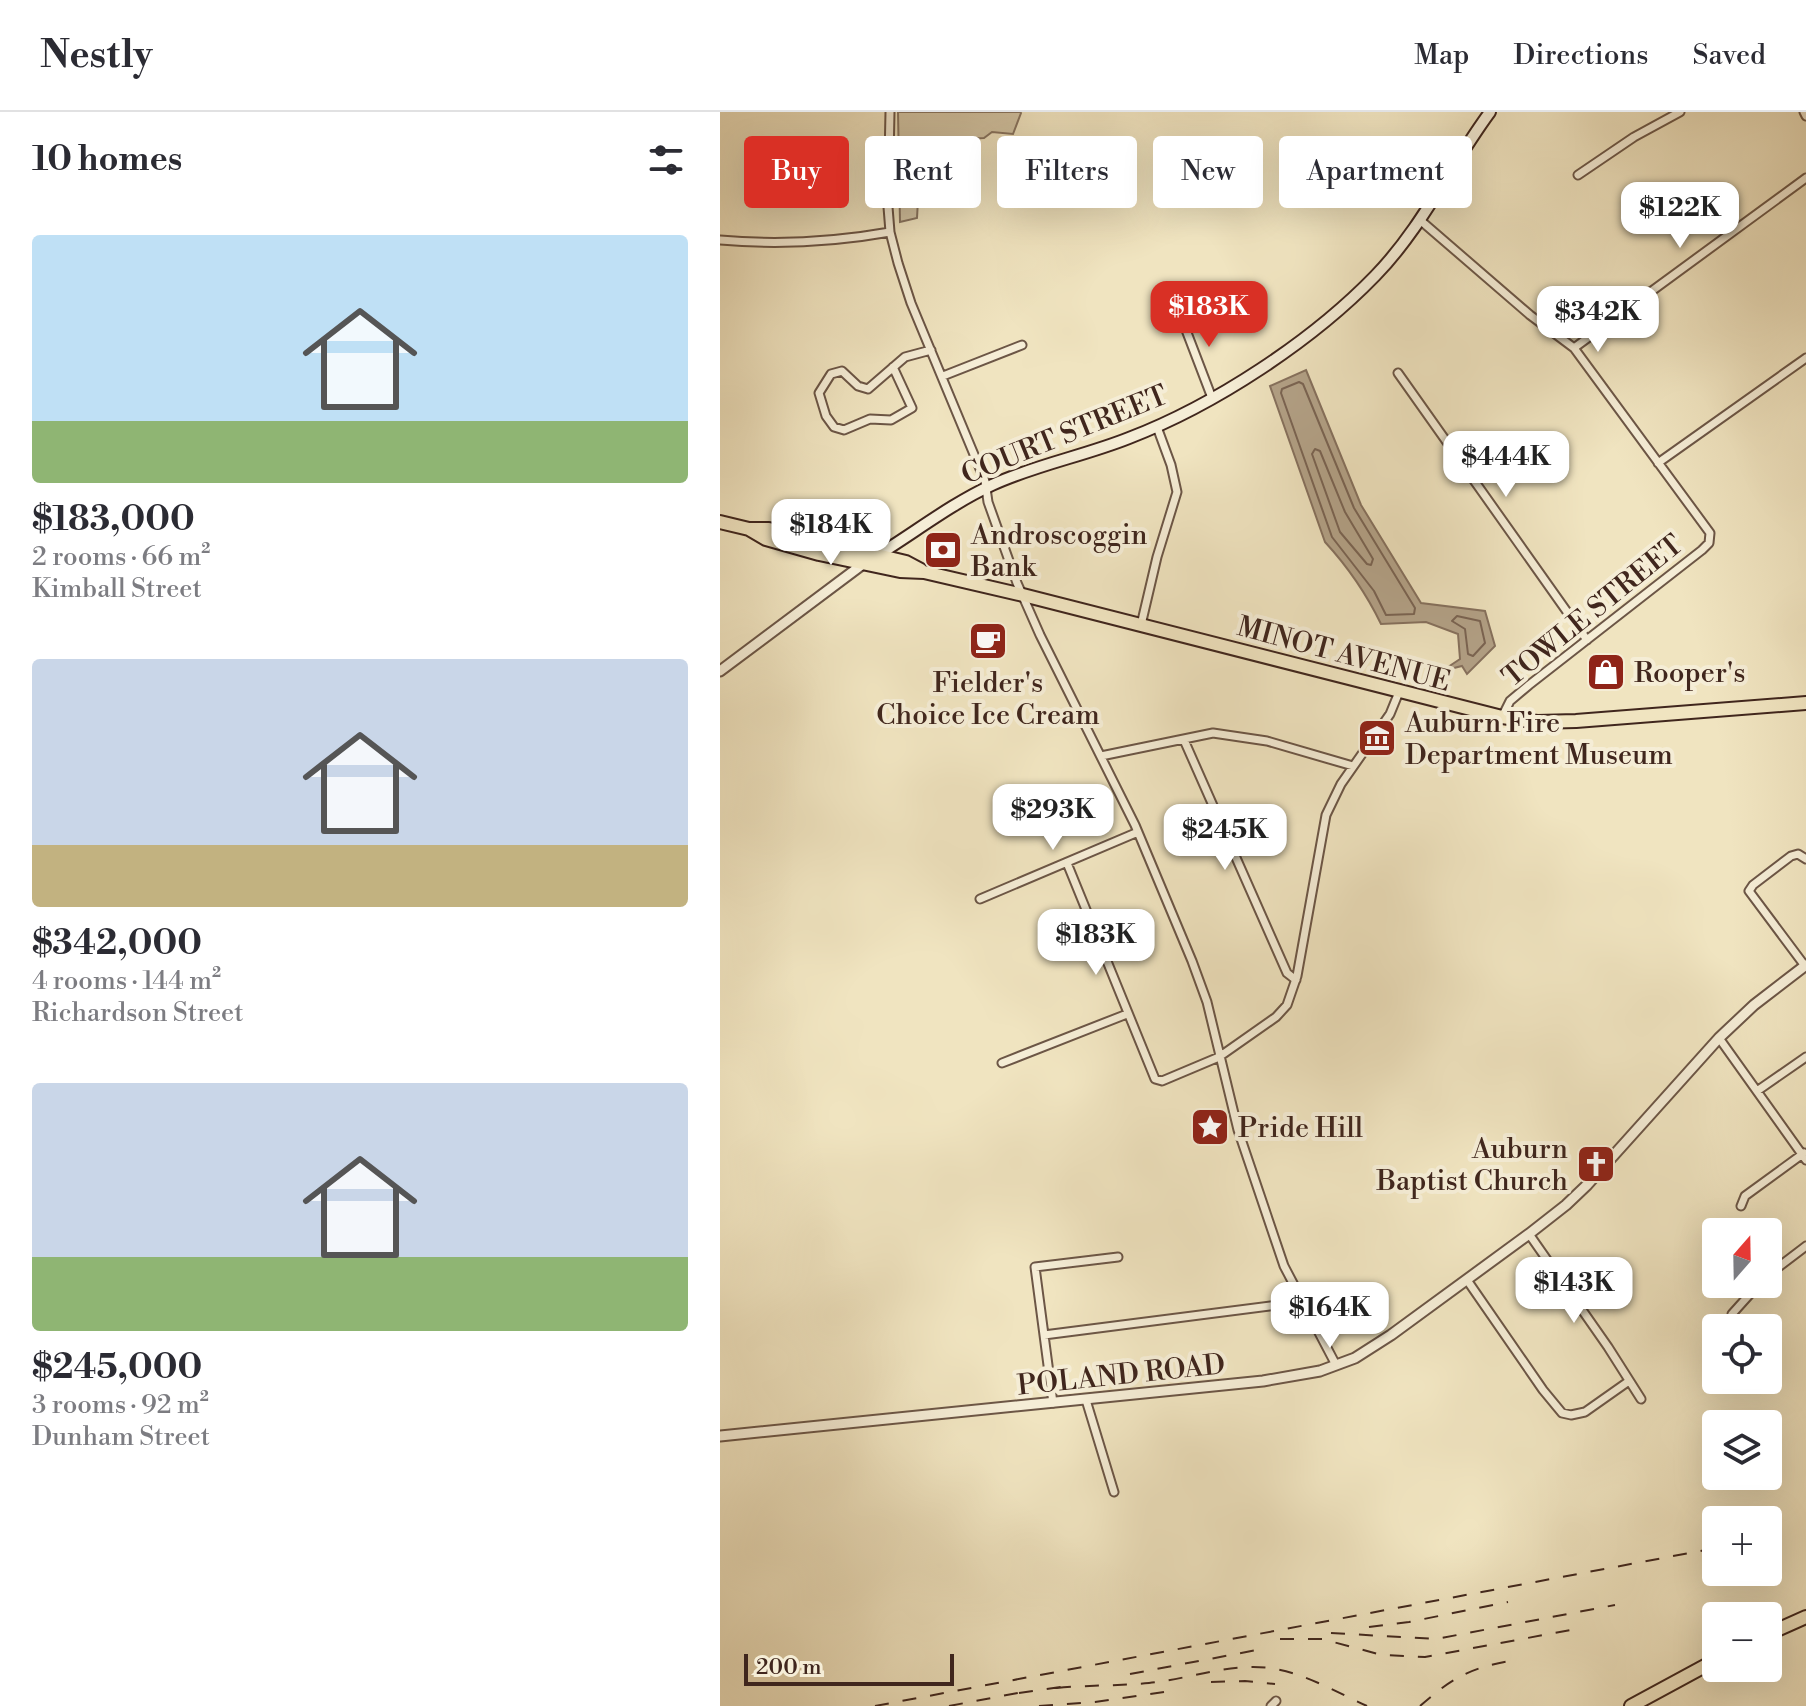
<!DOCTYPE html>
<html lang="en">
<head>
<meta charset="utf-8">
<style>
  body { margin:0; font-family:"Libre Bodoni",serif; background:#f2f2f3; color:#2b2b33; height:100vh; display:flex; flex-direction:column; font-size:30px; white-space:nowrap }
  * { box-sizing:border-box; margin:0 }
  p { font-size:26px; color:#7c7c81 }
  .icon { flex:none; width:44px; height:44px; fill:none; stroke:currentColor; stroke-width:2; stroke-linecap:round; stroke-linejoin:round }
  .map { position:relative; flex:1; overflow:hidden }
  .side { display:flex; flex-direction:column; background:#fff; width:720px }
  .side>* { flex:none }
  .hud { position:absolute; left:24px; top:24px; width:760px; height:72px; display:flex; gap:16px }
  .needle { width:52px; rotate:20deg }
  .controls { position:absolute; left:982px; top:1106px; display:grid; gap:16px }
  .controls a { display:grid; place-items:center; width:80px; height:80px; border-radius:8px; background:#fff; box-shadow:0 8px 32px #0002; font-size:40px }
  .scale { position:absolute; left:24px; bottom:20px; width:210px; box-sizing:border-box; padding-left:8px; border:4px solid #40261d; border-top:0; font-size:22px; line-height:28px; white-space:nowrap; color:#40261d; -webkit-text-stroke:6px #f5edd6; paint-order:stroke }
  .price { position:absolute; translate:-50% -68px; padding:0 18px; border-radius:16px; background:#fff; color:#222; font-size:26px; line-height:52px; filter:drop-shadow(0 2px 4px #0008) }
  .price::after { content:''; position:absolute; left:50%; top:48px; width:24px; height:18px; margin-left:-12px; background:inherit; clip-path:polygon(0 0,100% 0,50% 100%) }
  .price.current { background:#d93025; color:#fff }
  ul { padding:0; list-style:none }
  li { display:grid; align-content:center; gap:16px; height:424px; padding:0 32px }
  li span { display:grid; place-items:center; height:248px; border-radius:8px; color:#555 }
  li>.icon { margin-inline-start:auto }
  span .icon { width:144px; height:144px; fill:#fffc; stroke-width:1 }
  li b { font-size:34px }
  h2 { display:flex; justify-content:space-between; align-items:center; height:96px; padding:0 32px; font-size:34px }
  .chip { padding:0 28px; border-radius:8px; background:#fff; box-shadow:0 8px 32px #0002; font-size:28px; line-height:72px }
  .chip.current { background:#d93025; color:#fff }
  header { display:flex; align-items:center; gap:48px; box-sizing:border-box; height:112px; padding:0 40px; background:#fff; border-bottom:2px solid #e1e1e2 }
  header strong { font-size:38px }
  nav { display:flex; gap:44px; margin-inline-start:auto; font-size:28px }
  main { display:flex; flex:1; min-height:0 }
  .map>svg:first-child { display:block }
  .green { fill:#d2c4a4; stroke:#897560; stroke-width:2 }
  .water { fill:#b4a389; stroke:#86715e; stroke-width:2 }
  .lines { fill:none; stroke-linecap:round; stroke-linejoin:round }
  .shore { stroke:#7a6453; stroke-width:2 }
  .minor-casing { stroke:#6c5646; stroke-width:11 }
  .tertiary-casing { stroke:#6c5646; stroke-width:13 }
  .secondary-casing { stroke:#40261d; stroke-width:14 }
  .primary-casing { stroke:#40261d; stroke-width:16 }
  .trunk-casing { stroke:#40261d; stroke-width:16 }
  .minor { stroke:#f5edd6; stroke-width:7 }
  .tertiary { stroke:#f5edd6; stroke-width:9 }
  .secondary { stroke:#f5edd6; stroke-width:10 }
  .primary { stroke:#f0e4c0; stroke-width:12 }
  .trunk { stroke:#f0e4c0; stroke-width:12 }
  .rail { stroke:#40261d; stroke-width:2; stroke-dasharray:14 14; stroke-linecap:butt }
  .labels { text-anchor:middle; stroke-width:8; stroke-linejoin:round; paint-order:stroke }
  .street-label { font-size:28px; fill:#40261d; stroke:#f5edd6 }
  .poi-label { font-size:28px; fill:#40261d; stroke:#f5edd6; text-anchor:start }
</style>
</head>
<body>
<header>
<strong>Nestly</strong>
<nav><a>Map</a><a>Directions</a><a>Saved</a></nav>
</header>
<main>
<section class="side">
<h2>10 homes<svg class="icon" aria-label="filters" viewBox="0 0 24 24"><path d="M4 7h16M4 17h16"/><circle cx="9" cy="7" r="2"/><circle cx="15" cy="17" r="2"/></svg></h2>
<ul>
<li><span style="background:linear-gradient(#bfe0f5 75%,#8fb573 0)"><svg class="icon" aria-label="home" viewBox="0 0 24 24"><path d="M3 11l9-7 9 7M6 9v11h12V9"/></svg></span><div><b>$183,000</b><p>2 rooms · 66 m²</p><p>Kimball Street</p></div></li>
<li><span style="background:linear-gradient(#c9d6e8 75%,#c2b280 0)"><svg class="icon" aria-label="home" viewBox="0 0 24 24"><path d="M3 11l9-7 9 7M6 9v11h12V9"/></svg></span><div><b>$342,000</b><p>4 rooms · 144 m²</p><p>Richardson Street</p></div></li>
<li><span style="background:linear-gradient(#c9d6e8 70%,#8fb573 0)"><svg class="icon" aria-label="home" viewBox="0 0 24 24"><path d="M3 11l9-7 9 7M6 9v11h12V9"/></svg></span><div><b>$245,000</b><p>3 rooms · 92 m²</p><p>Dunham Street</p></div></li>
</ul>
</section>
<div class="map">
<svg width="1086" height="1594" viewBox="0 0 1086 1594">
  <rect width="100%" height="100%" fill="#f0e4c0"/>
  <filter id="stains"><feTurbulence type="fractalNoise" baseFrequency=".0025" numOctaves="4"/><feColorMatrix values="0 0 0 0 .2 0 0 0 0 .09 0 0 0 0 .02 0 0 0 .5 -.17"/></filter>
  <radialGradient id="worn" r=".72"><stop offset=".6" stop-color="#630" stop-opacity="0"/><stop offset="1" stop-color="#630" stop-opacity=".3"/></radialGradient>
  <path class="green" d="M178 0H300L301 1 293 22 272 20 264 26 246 27 224 88H198L197 106 180 110Z"/>
  <path class="water" d="M586 258 641 393 701 491 765 499 775 534 747 562 742 554 722 559 740 547 738 522 706 510 661 512C646 481 628 455 605 430L550 274Z"/>
  <g class="lines">
    <path class="shore" d="M579 270 583 272 634 396 695 496 694 502 666 503 654 479 612 425 561 281 562 277Z
      M595 337 600 339 625 400 653 447 651 453 647 452 620 420 592 342Z
      M737 504 760 509 765 531 753 544 748 542 745 517 732 509Z"/>
    <defs>
      <path id="minor" d="M170 0 168 95 170 120 178 151 191 191 265 369 268 390 297 471 320 523 415 713 472 849 487 890 518 1018 564 1154 616 1253
        M1084 0 1086 4
        M858 63 914 25 960 0
        M700 108 810 203 854 236 990 421 989 431 982 438 809 573 790 589 782 605
        M0 128C57 133 114 130 170 120
        M456 205 466 218 492 286
        M854 236 1086 66
        M173 255 192 296 171 308 150 307 124 318 114 315 106 304 99 281 111 262 122 259 138 274 148 277 185 245 211 238
        M678 261 867 528
        M223 264 302 233
        M938 351 1086 246
        M421 513 437 445 457 380 451 353 437 315
        M464 628 567 861 576 868
        M381 644 493 621 547 629 633 654
        M347 751 435 967 442 969 499 945 556 905 567 893 577 864 606 703 621 672 670 602 679 580
        M260 787 418 720
        M1085 854 1029 779 1033 773 1071 744 1078 742 1086 747
        M999 926 1086 1048
        M282 951 407 902
        M1037 979 1086 945
        M1021 1094 1025 1084 1084 1041
        M809 1122 888 1235 921 1287
        M1048 1163 1086 1134
        M747 1168 823 1278 842 1301 851 1303 865 1300 909 1269
        M1012 1202 1039 1172
        M324 1223 566 1192 580 1186
        M366 1288 394 1380
        M333 1291 315 1155 398 1145
        M551 1594 556 1589"/>
      <path id="tertiary" d="M0 559 143 452
        M0 1324 543 1269 600 1259 635 1246 671 1223 809 1122 846 1093 867 1073 999 926 1034 893 1086 853"/>
      <path id="secondary" d="M153 446C193 422 229 393 272 373 315 353 364 344 409 326 495 293 592 229 655 164 702 116 730 54 770 0"/>
      <path id="primary" d="M0 410 29 417H49L119 434 186 450 201 458
        M29 417 46 427 99 442 180 459 204 460 303 483 782 605 817 610 856 609 1086 591"/>
      <path id="trunk" d="M1048 1522 1086 1505
        M911 1594 996 1548"/>
    </defs>
    <use href="#minor" class="minor-casing"/>
    <use href="#tertiary" class="tertiary-casing"/>
    <use href="#secondary" class="secondary-casing"/>
    <use href="#primary" class="primary-casing"/>
    <use href="#trunk" class="trunk-casing"/>
    <use href="#minor" class="minor"/>
    <use href="#tertiary" class="tertiary"/>
    <use href="#secondary" class="secondary"/>
    <use href="#primary" class="primary"/>
    <use href="#trunk" class="trunk"/>
    <path class="rail" d="M1048 1427 1067 1423
      M649 1515 689 1510 788 1490
      M611 1521 716 1527 895 1493
      M560 1527H602L662 1543 705 1545 856 1517
      M410 1562 537 1538
      M491 1570 525 1569 555 1572
      M337 1576C367 1573 398 1574 429 1571 471 1567 513 1549 556 1557 588 1563 618 1581 647 1594
      M299 1581 347 1574
      M155 1594 996 1436
      M229 1594 308 1579
      M319 1594 375 1590 444 1580
      M700 1594C731 1567 749 1556 790 1549"/>
  </g>
  <defs>
    <symbol id="bank-square" viewBox="-11 -11 22 22"><rect x="-9" y="-9" width="18" height="18" rx="4" fill="#8f2418" stroke="#f5edd6"/><path d="M-6-4H6V4H-6ZM0-2.3a2.3 2.3 0 1 0 0 4.6a2.3 2.3 0 1 0 0-4.6Z" fill="#fff"/></symbol>
    <symbol id="cafe-square" viewBox="-11 -11 22 22"><rect x="-9" y="-9" width="18" height="18" rx="4" fill="#8f2418" stroke="#f5edd6"/><path d="M-5.5-4.5H6V0H3Q3 3.5 0 3.5H-2.5Q-5.5 3.5-5.5 0ZM3-3.2v2h1.7v-2ZM-6 4.5H4V6H-6Z" fill="#fff"/></symbol>
    <symbol id="shop-square" viewBox="-11 -11 22 22"><rect x="-9" y="-9" width="18" height="18" rx="4" fill="#8f2418" stroke="#f5edd6"/><path d="M-5-2.5h2.3a2.7 3.5 0 0 1 5.4 0H5L5.5 6h-11ZM-1.5-2.5h3a1.5 2.3 0 0 0-3 0Z" fill="#fff"/></symbol>
    <symbol id="museum-square" viewBox="-11 -11 22 22"><rect x="-9" y="-9" width="18" height="18" rx="4" fill="#8f2418" stroke="#f5edd6"/><path d="M0-6L6-3V-2H-6V-3ZM-5-1h2V3h-2ZM-1-1h2V3h-2ZM3-1h2V3H3ZM-6 4H6V6H-6Z" fill="#fff"/></symbol>
    <symbol id="sight-square" viewBox="-11 -11 22 22"><rect x="-9" y="-9" width="18" height="18" rx="4" fill="#8f2418" stroke="#f5edd6"/><path d="M0-6L1.8-2.2L6-1.7L2.9 1.2L3.7 5.4L0 3.3L-3.7 5.4L-2.9 1.2L-6-1.7L-1.8-2.2Z" fill="#fff"/></symbol>
    <symbol id="church-square" viewBox="-11 -11 22 22"><rect x="-9" y="-9" width="18" height="18" rx="4" fill="#8f2418" stroke="#f5edd6"/><path d="M-1.2-6h2.4v3.5h3.3v2.4h-3.3V6h-2.4V-.1h-3.3v-2.4h3.3Z" fill="#fff"/></symbol>
  </defs>
  <g fill-rule="evenodd">
    <use href="#bank-square" x="201" y="416" width="44" height="44"/>
    <use href="#cafe-square" x="246" y="507" width="44" height="44"/>
    <use href="#shop-square" x="864" y="538" width="44" height="44"/>
    <use href="#museum-square" x="635" y="604" width="44" height="44"/>
    <use href="#sight-square" x="468" y="993" width="44" height="44"/>
    <use href="#church-square" x="854" y="1030" width="44" height="44"/>
  </g>
  <g class="labels">
    <g class="street-label">
      <text transform="translate(344 322) rotate(-22)" y="10">COURT STREET</text>
      <text transform="translate(872 498) rotate(-39)" y="10">TOWLE STREET</text>
      <text transform="translate(624 541) rotate(15)" y="10">MINOT AVENUE</text>
      <text transform="translate(401 1262) rotate(-6)" y="10">POLAND ROAD</text>
    </g>
    <g class="poi-label">
      <text x="251" y="432">Androscoggin<tspan x="251" dy="32">Bank</tspan></text>
      <text x="914" y="570">Rooper's</text>
      <text x="268" y="580" text-anchor="middle">Fielder's<tspan x="268" dy="32">Choice Ice Cream</tspan></text>
      <text x="685" y="620">Auburn Fire<tspan x="685" dy="32">Department Museum</tspan></text>
      <text x="518" y="1025">Pride Hill</text>
      <text x="848" y="1046" text-anchor="end">Auburn<tspan x="848" dy="32">Baptist Church</tspan></text>
    </g>
  </g>
  <rect width="100%" height="100%" filter="url(#stains)"/>
  <rect width="100%" height="100%" fill="url(#worn)"/>
</svg>
<div class="controls">
<a><svg class="needle" viewBox="-14 -14 28 28"><path d="M0-13l5 13h-10z" fill="#e53935"/><path d="M0 13l5-13h-10z" fill="#7c7c81"/></svg></a>
<a><svg class="icon" aria-label="locate" viewBox="0 0 24 24"><circle cx="12" cy="12" r="6"/><path d="M12 2v4M12 18v4M2 12h4M18 12h4"/></svg></a>
<a><svg class="icon" aria-label="layers" viewBox="0 0 24 24"><path d="M12 4l9 5-9 5-9-5zM3 14l9 5 9-5"/></svg></a>
<a>+</a>
<a>−</a>
</div>
<div class="scale">200 m</div>
<b class="price" style="left:960px;top:138px">$122K</b>
<b class="price current" style="left:489px;top:237px">$183K</b>
<b class="price" style="left:878px;top:242px">$342K</b>
<b class="price" style="left:786px;top:387px">$444K</b>
<b class="price" style="left:111px;top:455px">$184K</b>
<b class="price" style="left:333px;top:740px">$293K</b>
<b class="price" style="left:505px;top:760px">$245K</b>
<b class="price" style="left:376px;top:865px">$183K</b>
<b class="price" style="left:854px;top:1213px">$143K</b>
<b class="price" style="left:610px;top:1238px">$164K</b>
<div class="hud">
<a class="chip current">Buy</a>
<a class="chip">Rent</a>
<a class="chip">Filters</a>
<a class="chip">New</a>
<a class="chip">Apartment</a>
</div>
</div>
</main>
</body>
</html>
